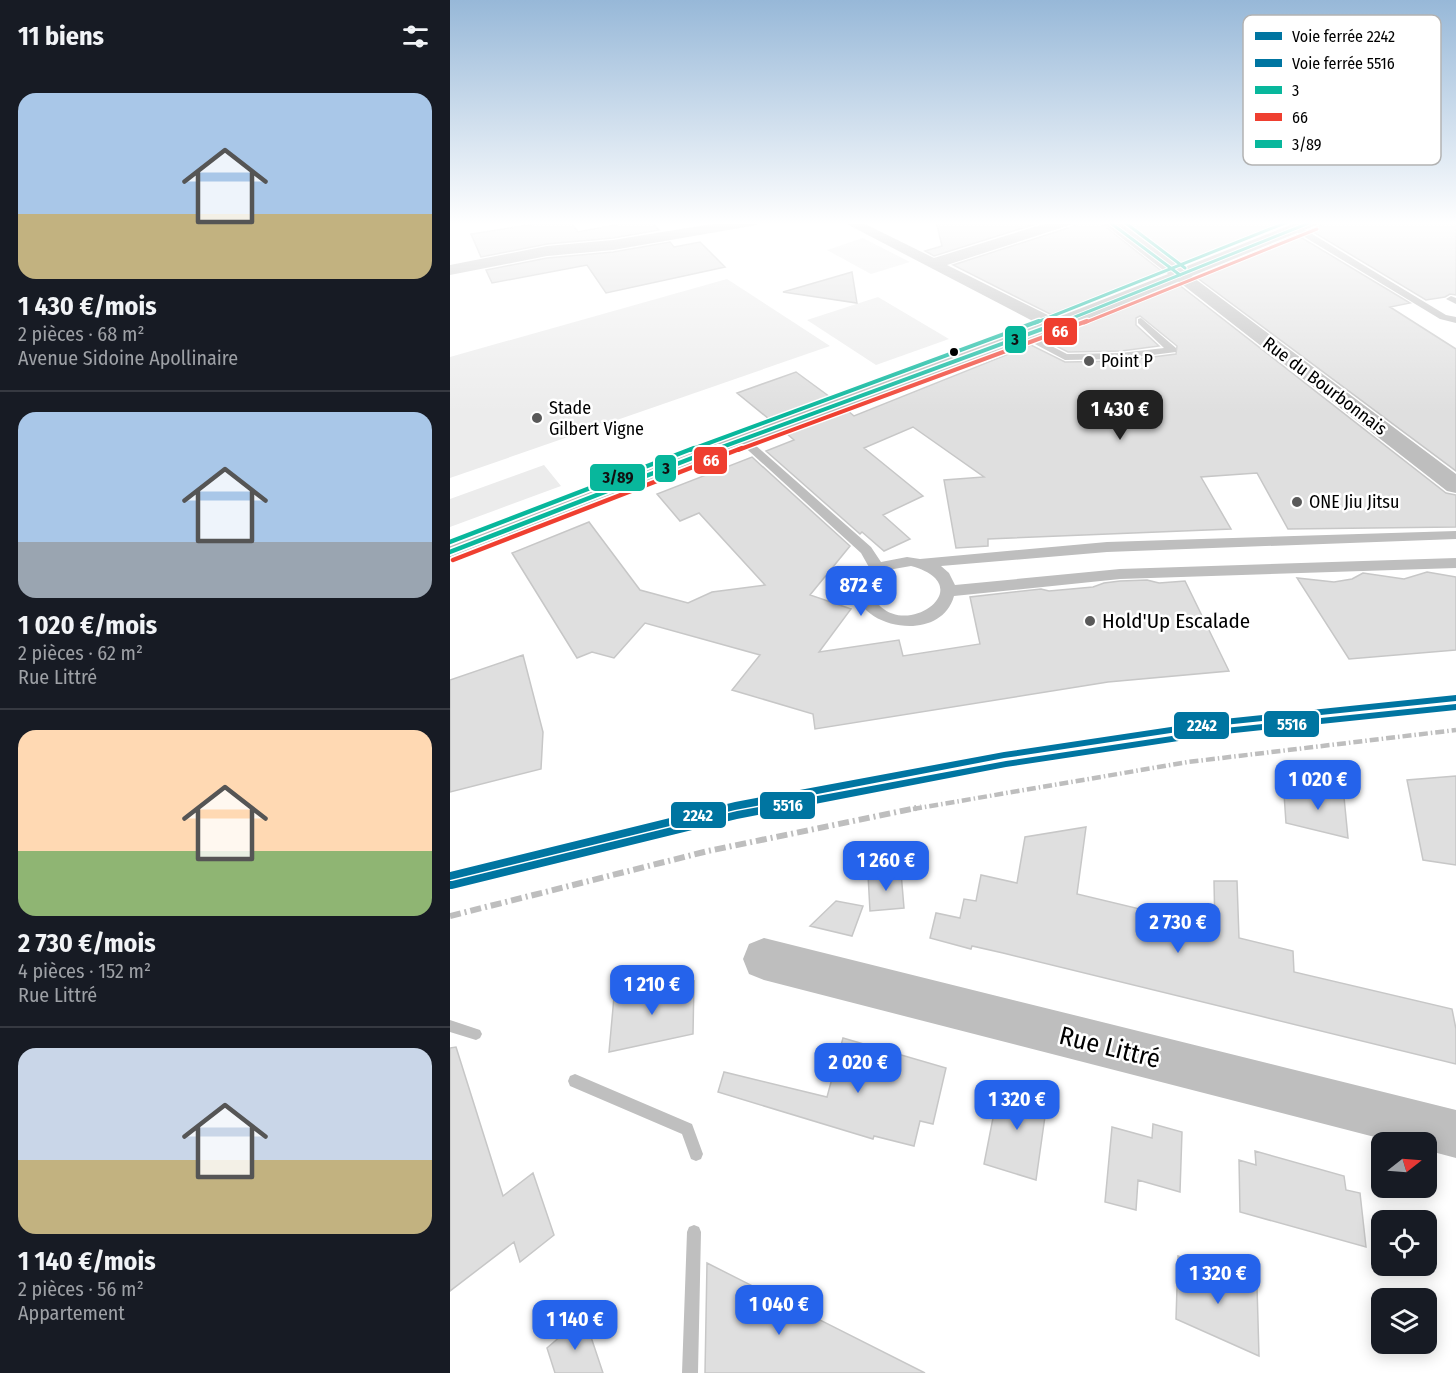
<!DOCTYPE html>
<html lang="fr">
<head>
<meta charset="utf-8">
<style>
  body { margin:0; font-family:"Fira Sans Condensed",sans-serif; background:#20242c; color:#f1f3f6; height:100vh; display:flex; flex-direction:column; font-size:22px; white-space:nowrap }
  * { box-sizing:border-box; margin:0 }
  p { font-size:20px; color:#9ea1a6 }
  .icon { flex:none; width:33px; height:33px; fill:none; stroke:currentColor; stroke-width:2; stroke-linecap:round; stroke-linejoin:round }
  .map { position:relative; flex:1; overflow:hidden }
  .drawer { display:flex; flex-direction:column; background:#171b24; width:450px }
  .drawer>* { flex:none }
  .needle { width:39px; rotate:73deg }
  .controls { position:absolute; left:921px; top:1132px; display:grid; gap:12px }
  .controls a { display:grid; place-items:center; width:66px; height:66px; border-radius:12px; background:#171b24; box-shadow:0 3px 15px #0003; font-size:30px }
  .price { position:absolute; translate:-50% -51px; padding:0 14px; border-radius:12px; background:#2563eb; color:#fff; font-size:20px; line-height:39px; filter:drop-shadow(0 2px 3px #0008) }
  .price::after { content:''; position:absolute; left:50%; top:36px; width:18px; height:14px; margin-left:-9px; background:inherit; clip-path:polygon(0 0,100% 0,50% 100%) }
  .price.on { background:#222; color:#fff }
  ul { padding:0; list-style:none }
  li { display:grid; align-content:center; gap:12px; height:318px; padding:0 18px }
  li+li { border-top:2px solid #363941 }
  li span { display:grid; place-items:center; height:186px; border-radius:18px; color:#555 }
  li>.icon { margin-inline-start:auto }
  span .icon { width:108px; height:108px; fill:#fffc; stroke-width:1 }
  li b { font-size:26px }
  h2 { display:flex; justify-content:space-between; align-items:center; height:72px; padding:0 18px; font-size:26px }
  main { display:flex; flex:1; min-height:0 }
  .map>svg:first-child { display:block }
  .green { fill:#ececec }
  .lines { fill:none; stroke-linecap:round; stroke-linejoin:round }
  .stream { fill:#bfbfbf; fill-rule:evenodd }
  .building { fill:#dfdfdf; stroke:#c7c7c7; stroke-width:1.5 }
  .service { fill:#bebebe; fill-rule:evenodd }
  .minor { fill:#bebebe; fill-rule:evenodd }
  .secondary { fill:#b8b8b8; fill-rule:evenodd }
  .rail-far1 { stroke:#bebebe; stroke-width:4.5; stroke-dasharray:9 3 1.5 3; stroke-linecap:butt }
  .rail { stroke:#bebebe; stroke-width:6; stroke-dasharray:11 4 2 4; stroke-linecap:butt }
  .bus-1-far2-casing { stroke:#fff; stroke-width:5 }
  .bus-1-far1-casing { stroke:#fff; stroke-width:7 }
  .bus-1-casing { stroke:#fff; stroke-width:8 }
  .bus-2-far2-casing { stroke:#fff; stroke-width:5 }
  .bus-2-far1-casing { stroke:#fff; stroke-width:7 }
  .bus-2-casing { stroke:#fff; stroke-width:8 }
  .bus-3-far2-casing { stroke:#fff; stroke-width:5 }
  .bus-3-far1-casing { stroke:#fff; stroke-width:7 }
  .bus-3-casing { stroke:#fff; stroke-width:8 }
  .bus-1-far2 { stroke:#08b79c; stroke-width:3 }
  .bus-1-far1 { stroke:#08b79c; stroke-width:4 }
  .bus-1 { stroke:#08b79c; stroke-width:4.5 }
  .bus-2-far2 { stroke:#ef3f30; stroke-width:3 }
  .bus-2-far1 { stroke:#ef3f30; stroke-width:4 }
  .bus-2 { stroke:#ef3f30; stroke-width:4.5 }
  .bus-3-far2 { stroke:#08b79c; stroke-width:3 }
  .bus-3-far1 { stroke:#08b79c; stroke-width:4 }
  .bus-3 { stroke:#08b79c; stroke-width:4.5 }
  .rail-1-casing { stroke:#fff; stroke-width:4 }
  .rail-2-casing { stroke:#fff; stroke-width:4 }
  .rail-1 { fill:#0075a1; fill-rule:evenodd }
  .rail-2 { fill:#0075a1; fill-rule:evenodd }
  .bus-dot { fill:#000; stroke:#fff; stroke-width:2 }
  .poi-dot { fill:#595959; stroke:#fff; stroke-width:2 }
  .labels { text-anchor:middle; stroke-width:5; stroke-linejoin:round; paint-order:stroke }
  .far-poi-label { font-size:18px; fill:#000; stroke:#fff; text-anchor:start }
  .far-street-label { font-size:18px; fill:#000; stroke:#fff }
  .poi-label { font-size:21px; fill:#000; stroke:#fff; text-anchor:start }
  .near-street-label { font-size:26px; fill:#000; stroke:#fff }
  .key { fill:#fff; stroke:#b2b2b2; stroke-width:1.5 }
  .key-label { font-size:16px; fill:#000 }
  .line-badge { stroke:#fff; stroke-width:2 }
  .badge-label { font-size:16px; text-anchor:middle; font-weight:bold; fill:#fff }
  .pale-badge-label { font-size:16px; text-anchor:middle; font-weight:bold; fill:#111 }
</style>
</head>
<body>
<main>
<section class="drawer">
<h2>11 biens<svg class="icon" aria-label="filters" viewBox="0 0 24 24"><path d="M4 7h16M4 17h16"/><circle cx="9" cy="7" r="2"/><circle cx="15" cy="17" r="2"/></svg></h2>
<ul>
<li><span style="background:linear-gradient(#a9c7e8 65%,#c2b280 0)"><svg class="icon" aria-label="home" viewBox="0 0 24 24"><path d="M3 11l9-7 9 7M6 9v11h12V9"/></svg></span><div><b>1 430 €/mois</b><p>2 pièces · 68 m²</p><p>Avenue Sidoine Apollinaire</p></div></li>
<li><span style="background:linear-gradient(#a9c7e8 70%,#9aa5b1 0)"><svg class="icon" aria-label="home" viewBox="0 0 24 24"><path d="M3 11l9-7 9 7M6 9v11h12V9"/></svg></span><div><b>1 020 €/mois</b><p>2 pièces · 62 m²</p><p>Rue Littré</p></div></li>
<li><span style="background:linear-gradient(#ffd9b3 65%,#8fb573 0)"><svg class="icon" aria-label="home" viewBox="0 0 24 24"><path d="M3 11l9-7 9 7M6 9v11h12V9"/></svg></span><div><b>2 730 €/mois</b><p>4 pièces · 152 m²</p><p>Rue Littré</p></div></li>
<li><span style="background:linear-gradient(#c9d6e8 60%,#c2b280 0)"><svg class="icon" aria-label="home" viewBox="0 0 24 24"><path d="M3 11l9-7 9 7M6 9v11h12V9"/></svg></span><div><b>1 140 €/mois</b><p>2 pièces · 56 m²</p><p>Appartement</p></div></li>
</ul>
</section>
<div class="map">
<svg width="1006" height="1373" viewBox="0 0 1006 1373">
  <rect width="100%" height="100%" fill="#fff"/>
  <path class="green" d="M413 238 460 262 421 274 377 250Z
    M277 279 380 346 0 478V357Z
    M428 297 499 339 426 365 357 320Z
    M94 465 111 486 0 527V499Z"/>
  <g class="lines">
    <path class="stream" d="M0 1020 30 1030 32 1034 30 1038 26 1040 0 1032Z
      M125 1074 242 1124 253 1154 251 1159 246 1161 241 1159 232 1134 120 1086 118 1081 120 1076Z
      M244 1225 249 1227 251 1232 248 1373H232L237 1232 239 1227Z"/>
  </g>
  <path class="building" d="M104 221H120L128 232 185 221H201L209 230 163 238 97 244 31 257 21 234Z
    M486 221H595L484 256 475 251 492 246Z
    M627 221H648L714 273 604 316 503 265 624 226Z
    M672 221H844L732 265Z
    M874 221H1006V295L1000 294 995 297 976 300 860 230 870 226Z
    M847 235 960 303 940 307 1006 349V471L746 277Z
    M220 242 224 247 250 242 275 267 156 293 137 265 42 283 36 270 97 258 163 252Z
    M402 272 407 303 333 292Z
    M728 284 996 493 1006 495V527L838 529 807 473 751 477 781 529 538 539V546L506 548 494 480 534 477 463 427 414 448 473 496 433 515 460 539 434 551 412 532 410 534 316 451 344 440 336 433 397 410 404 416 581 345 615 362 671 361 726 354 727 346 690 316 686 318V325L709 346 671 351 618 352 594 340Z
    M346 372 380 397 319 419 287 393Z
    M302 457 400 546 360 595 401 609 369 652 449 640 453 656 530 644 520 597 591 589 599 591 643 587 654 583 670 581 697 580 709 583 735 581 779 671 658 682 365 729 363 714 282 690 310 655 195 623 164 658 142 652 127 658 62 553 139 522 190 590 238 603 262 592 315 585 249 513 230 521 207 494Z
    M977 572 1006 577V650L899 659 847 578 884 582 902 579 913 573 954 579Z
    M73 655 93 732 91 769 0 792V680Z
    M1006 776V865L973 860 957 780Z
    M893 787 898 838 836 823 834 794Z
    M636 827 627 894 690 909V915L765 930 764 881H787L789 938 843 951 844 972 1002 1009 1006 1029V1064L553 953 522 946 521 949 480 938 486 913 510 918 514 899 526 901 531 875 567 883 575 837Z
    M451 872 454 908 420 911 418 875Z
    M386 901 413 906 402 936 360 926Z
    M244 981 243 1034 159 1052 164 997Z
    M393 1038 496 1068 483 1124 470 1121 464 1146 424 1136 423 1139 268 1092 274 1072 377 1097Z
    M6 1047 53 1196 83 1173 104 1235 70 1262 64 1242 0 1291V1048Z
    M550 1082 598 1095 586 1180 534 1164Z
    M703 1124 732 1132 730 1192 688 1180 686 1210 655 1202 662 1127 702 1138Z
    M805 1151 894 1176 896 1190 910 1193 916 1247 790 1212 789 1160 806 1165Z
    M728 1256 772 1270V1277L807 1286 809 1356 726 1319Z
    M257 1263 475 1373H255Z
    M134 1316 153 1373H105L97 1348Z"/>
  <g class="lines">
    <path class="service" d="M843 226H849L996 315 1006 317V323L990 319 843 230Z
      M1001 296 1006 298V304L996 299Z
      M691 318 726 348V352L671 359 615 360 568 335 576 333 617 354 671 353 714 348 688 323V319Z
      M292 435 296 437 421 547 431 562 457 557 470 559 657 542 1006 531V539L657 552 491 566 499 573 505 585 670 569 1006 558V568L670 579 504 596C487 656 370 615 420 569L411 553 288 441 286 439ZM461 566C528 584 464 636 431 607 423 600 422 592 425 582L438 570Z"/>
    <path class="minor" d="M280 221H314L307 225 163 250 97 256 0 275V265L97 246 163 240Z
      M391 221H409L484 258 603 221H625L623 224 497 265 610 321 613 325 610 329H598Z
      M730 270 736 272 1006 474V493L997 491 724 278 722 275 724 272Z
      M314 938 1006 1110V1158L976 1150V1143H948L314 980 299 974 293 959 299 944Z"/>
    <path class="secondary" d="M650 221H668L732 268 850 221H872L869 224 630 322 300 444 0 561V542L284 434 616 314 718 274Z"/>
    <path class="rail-far1" d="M463 809 738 762 1006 730"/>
    <path class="rail" d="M0 916 258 851 471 807"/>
    <defs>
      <path id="bus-1-far2" d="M658 221 730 275
        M610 323 864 221"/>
      <path id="bus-1-far1" d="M264 450 614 321"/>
      <path id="bus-1" d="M0 552 268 448"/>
      <path id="bus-2-far2" d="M634 323 867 229"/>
      <path id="bus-2-far1" d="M288 450 637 321"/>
      <path id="bus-2" d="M3 560 292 448"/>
      <path id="bus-3-far2" d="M673 221 735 268
        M585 323 840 221"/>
      <path id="bus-3-far1" d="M240 450 589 321"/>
      <path id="bus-3" d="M0 542 244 448"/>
    </defs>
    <use href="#bus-1-far2" class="bus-1-far2-casing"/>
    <use href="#bus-1-far1" class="bus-1-far1-casing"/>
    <use href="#bus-1" class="bus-1-casing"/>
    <use href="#bus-2-far2" class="bus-2-far2-casing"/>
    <use href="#bus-2-far1" class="bus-2-far1-casing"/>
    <use href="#bus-2" class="bus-2-casing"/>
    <use href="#bus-3-far2" class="bus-3-far2-casing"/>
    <use href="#bus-3-far1" class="bus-3-far1-casing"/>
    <use href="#bus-3" class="bus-3-casing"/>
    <use href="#bus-1-far2" class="bus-1-far2"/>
    <use href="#bus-1-far1" class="bus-1-far1"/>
    <use href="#bus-1" class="bus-1"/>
    <use href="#bus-2-far2" class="bus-2-far2"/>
    <use href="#bus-2-far1" class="bus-2-far1"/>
    <use href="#bus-2" class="bus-2"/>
    <use href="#bus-3-far2" class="bus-3-far2"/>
    <use href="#bus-3-far1" class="bus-3-far1"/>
    <use href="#bus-3" class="bus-3"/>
    <defs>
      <path id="rail-1" d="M1006 695V701L774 725 554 758 285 810 0 880V872L285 802 554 752 774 719Z"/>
      <path id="rail-2" d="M1006 704V710L775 734 556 767 287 819 2 889H0V881H2L287 811 556 761 775 728Z"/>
    </defs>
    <use href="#rail-1" class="rail-1-casing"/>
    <use href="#rail-2" class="rail-2-casing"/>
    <use href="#rail-1" class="rail-1"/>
    <use href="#rail-2" class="rail-2"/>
  </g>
  <linearGradient id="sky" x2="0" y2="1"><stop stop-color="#97b8d8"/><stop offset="0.54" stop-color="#fff"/><stop offset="1" stop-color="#fff" stop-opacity="0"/></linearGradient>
  <rect width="1006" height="413" fill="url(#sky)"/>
  <circle class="bus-dot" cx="504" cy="352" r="5"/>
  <g class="poi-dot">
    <circle cx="639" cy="361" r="6"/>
    <circle cx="87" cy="418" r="6"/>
    <circle cx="847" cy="502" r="6"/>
    <circle cx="640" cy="621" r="6"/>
  </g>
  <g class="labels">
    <g class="far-poi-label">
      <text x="651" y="367">Point P</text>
      <text x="99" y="414">Stade<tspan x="99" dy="21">Gilbert Vigne</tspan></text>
      <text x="859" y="508">ONE Jiu Jitsu</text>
    </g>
    <g class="far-street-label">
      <text transform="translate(875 386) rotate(37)" y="6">Rue du Bourbonnais</text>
    </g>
    <g class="poi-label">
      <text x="652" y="628">Hold'Up Escalade</text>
    </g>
    <g class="near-street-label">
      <text transform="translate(660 1047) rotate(14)" y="9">Rue Littré</text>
    </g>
  </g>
  <rect x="793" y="15" width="198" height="150" rx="9" class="key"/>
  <rect x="805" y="32" width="27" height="8" fill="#0075a1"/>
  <rect x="805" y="59" width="27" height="8" fill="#0075a1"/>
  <rect x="805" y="86" width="27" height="8" fill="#08b79c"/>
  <rect x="805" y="113" width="27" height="8" fill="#ef3f30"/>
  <rect x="805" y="140" width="27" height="8" fill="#08b79c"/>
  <g class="key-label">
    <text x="842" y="42">Voie ferrée 2242</text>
    <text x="842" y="69">Voie ferrée 5516</text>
    <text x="842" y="96">3</text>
    <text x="842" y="123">66</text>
    <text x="842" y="150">3/89</text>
  </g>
  <g class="line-badge">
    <rect x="593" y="317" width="35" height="29" rx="6" fill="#ef3f30"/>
    <rect x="554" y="325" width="23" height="29" rx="6" fill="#08b79c"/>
    <rect x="243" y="446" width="35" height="29" rx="6" fill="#ef3f30"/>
    <rect x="204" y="454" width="23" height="29" rx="6" fill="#08b79c"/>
    <rect x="139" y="463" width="57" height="29" rx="6" fill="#08b79c"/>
    <rect x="813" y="710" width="57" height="28" rx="6" fill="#0075a1"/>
    <rect x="723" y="711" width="57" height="29" rx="6" fill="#0075a1"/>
    <rect x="309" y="791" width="57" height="29" rx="6" fill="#0075a1"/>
    <rect x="220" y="801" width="57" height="28" rx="6" fill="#0075a1"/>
  </g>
  <g class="badge-label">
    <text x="610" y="337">66</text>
    <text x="261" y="466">66</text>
    <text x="842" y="730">5516</text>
    <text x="752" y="731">2242</text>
    <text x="338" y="811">5516</text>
    <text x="248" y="821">2242</text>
  </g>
  <g class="pale-badge-label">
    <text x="565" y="345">3</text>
    <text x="216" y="474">3</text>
    <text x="168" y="483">3/89</text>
  </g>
</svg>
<div class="controls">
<a><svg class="needle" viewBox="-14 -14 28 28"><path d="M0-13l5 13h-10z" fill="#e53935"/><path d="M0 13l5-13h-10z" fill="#9ea1a6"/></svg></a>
<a><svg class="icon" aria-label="locate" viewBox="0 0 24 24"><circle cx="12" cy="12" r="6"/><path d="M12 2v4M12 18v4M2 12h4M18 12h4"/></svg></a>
<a><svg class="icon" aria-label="layers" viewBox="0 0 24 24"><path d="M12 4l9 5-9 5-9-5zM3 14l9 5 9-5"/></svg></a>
</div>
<b class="price on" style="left:670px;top:441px">1 430 €</b>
<b class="price" style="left:411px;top:617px">872 €</b>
<b class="price" style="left:868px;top:811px">1 020 €</b>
<b class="price" style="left:436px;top:892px">1 260 €</b>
<b class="price" style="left:728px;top:954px">2 730 €</b>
<b class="price" style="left:202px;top:1016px">1 210 €</b>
<b class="price" style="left:408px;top:1094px">2 020 €</b>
<b class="price" style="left:567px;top:1131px">1 320 €</b>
<b class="price" style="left:768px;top:1305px">1 320 €</b>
<b class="price" style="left:329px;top:1336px">1 040 €</b>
<b class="price" style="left:125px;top:1351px">1 140 €</b>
</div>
</main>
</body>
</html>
